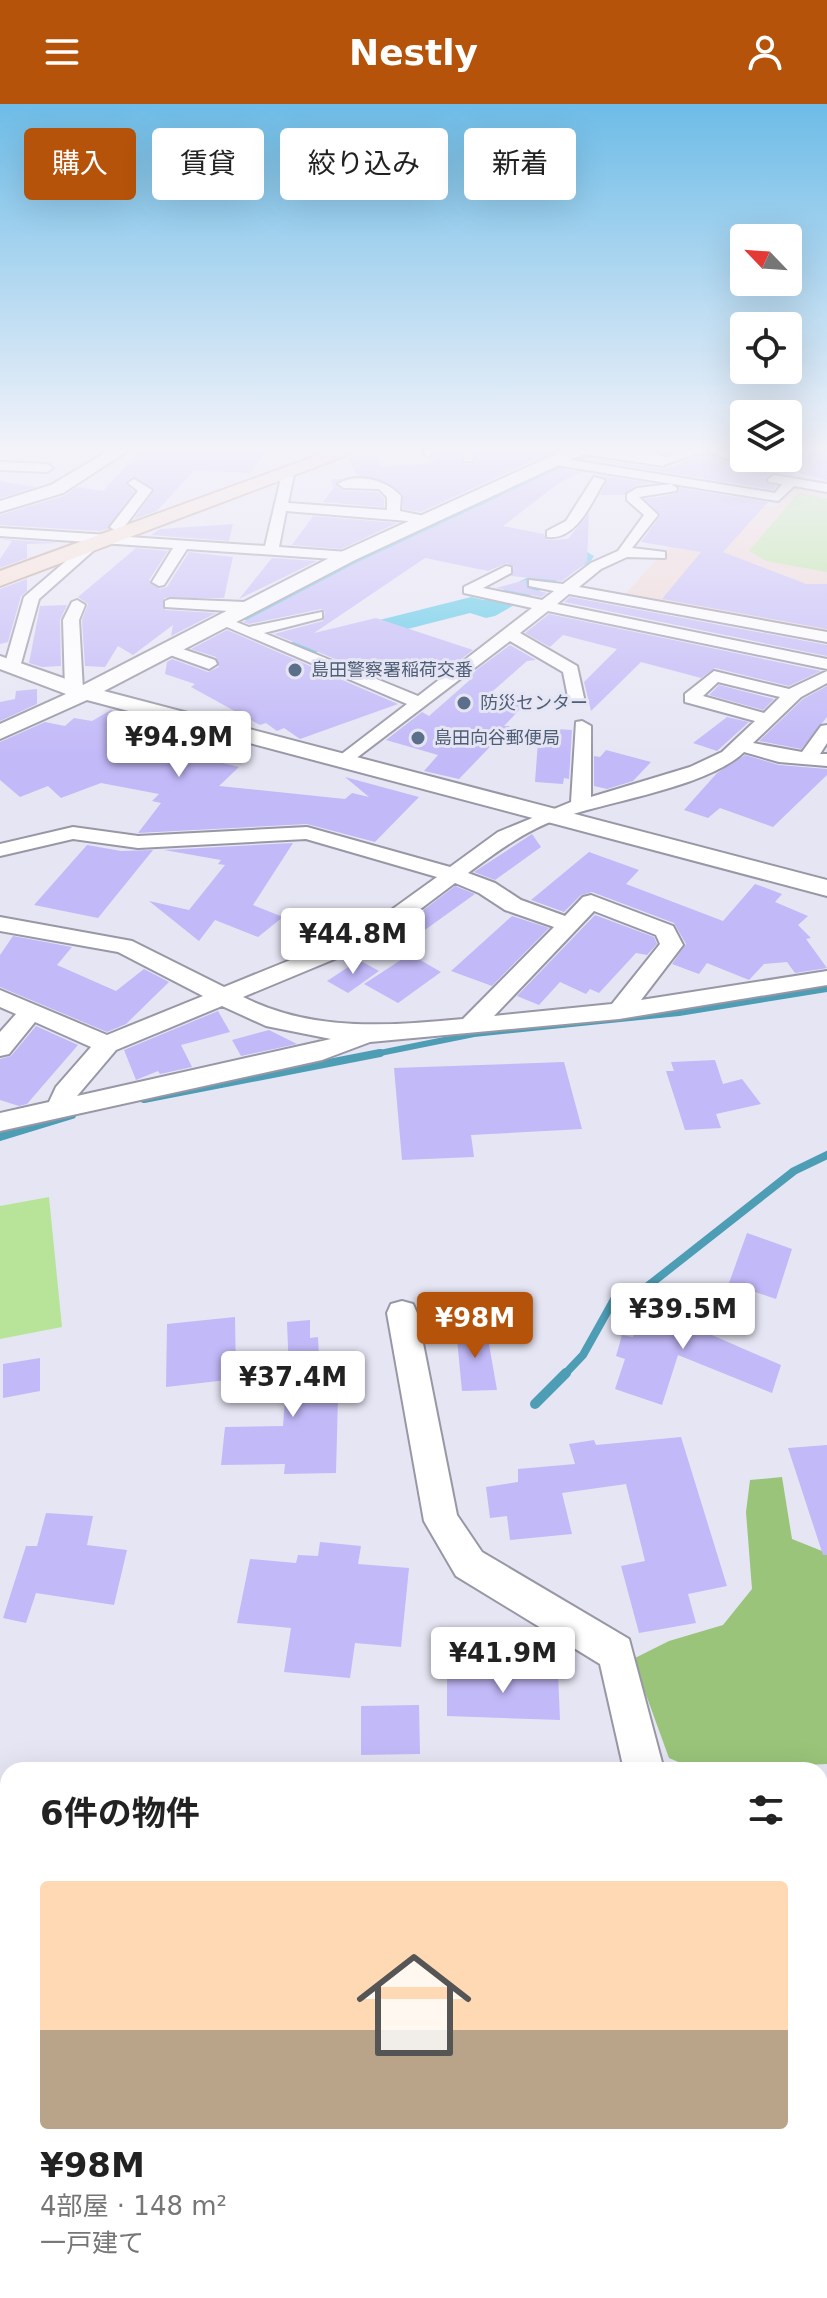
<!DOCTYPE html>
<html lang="ja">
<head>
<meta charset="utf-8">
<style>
  body { margin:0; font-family:"DejaVu Sans","Noto Sans JP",sans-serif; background:#f2f2f2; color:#222; height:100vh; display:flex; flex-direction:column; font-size:30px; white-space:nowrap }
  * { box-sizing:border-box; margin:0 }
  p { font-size:26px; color:#767676 }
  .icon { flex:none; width:44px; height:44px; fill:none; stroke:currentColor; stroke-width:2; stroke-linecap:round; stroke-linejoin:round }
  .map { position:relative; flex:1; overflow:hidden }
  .drawer { position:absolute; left:0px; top:1658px; width:828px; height:536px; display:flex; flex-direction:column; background:#fff; border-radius:24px 24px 0 0; box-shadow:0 8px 32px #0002 }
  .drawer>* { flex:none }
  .hud { position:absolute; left:24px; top:24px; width:780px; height:72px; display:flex; gap:16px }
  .needle { width:52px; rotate:295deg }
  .buttons { position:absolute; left:730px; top:120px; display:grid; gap:16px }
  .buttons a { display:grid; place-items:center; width:72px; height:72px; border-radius:8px; background:#fff; box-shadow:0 8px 32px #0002; font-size:40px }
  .price { position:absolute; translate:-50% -68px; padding:0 18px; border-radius:8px; background:#fff; color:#222; font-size:26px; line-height:52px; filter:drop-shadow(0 2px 4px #0008) }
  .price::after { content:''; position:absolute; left:50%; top:48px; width:24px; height:18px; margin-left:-12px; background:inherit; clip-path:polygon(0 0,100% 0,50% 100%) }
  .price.on { background:#b45309; color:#fff }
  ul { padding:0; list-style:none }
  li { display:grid; align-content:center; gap:16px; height:424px; padding:0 40px }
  li span { display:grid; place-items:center; height:248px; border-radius:8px; color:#555 }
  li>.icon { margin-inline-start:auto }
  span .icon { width:144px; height:144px; fill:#fffc; stroke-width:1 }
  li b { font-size:34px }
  h2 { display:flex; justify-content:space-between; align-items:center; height:96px; padding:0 40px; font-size:34px }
  .tag { padding:0 28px; border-radius:8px; background:#fff; box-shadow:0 8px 32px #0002; font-size:28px; line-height:72px }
  .tag.on { background:#b45309; color:#fff }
  header { display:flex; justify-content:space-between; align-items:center; height:104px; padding:0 40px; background:#b45309; color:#fff; font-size:36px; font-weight:600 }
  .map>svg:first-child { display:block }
  .education { fill:#f0d6d2 }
  .green { fill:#b8e499 }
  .forest { fill:#99c479 }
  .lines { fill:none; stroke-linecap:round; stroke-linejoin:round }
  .stream-far2 { stroke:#4d9db4; stroke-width:6 }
  .stream-far1 { stroke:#4d9db4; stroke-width:8 }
  .stream { stroke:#4d9db4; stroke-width:10 }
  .river { fill:#55c7e6; fill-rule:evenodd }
  .building { fill:#c2b9f8 }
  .minor-casing { stroke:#9897a5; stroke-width:4 }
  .tertiary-casing { stroke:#9897a5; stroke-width:4 }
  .primary-casing { stroke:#b5998b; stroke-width:4 }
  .minor { fill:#fff; fill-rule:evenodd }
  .tertiary { fill:#fff; fill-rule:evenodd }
  .primary { fill:#fae0d1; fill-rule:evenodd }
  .service-dot { fill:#5c6f8a; stroke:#e6e5f4; stroke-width:3 }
  .labels { text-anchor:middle; stroke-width:6; stroke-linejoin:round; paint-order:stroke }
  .far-service-label { font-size:18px; fill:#4e5e75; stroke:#e6e5f4; text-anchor:start }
</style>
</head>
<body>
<header><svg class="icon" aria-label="menu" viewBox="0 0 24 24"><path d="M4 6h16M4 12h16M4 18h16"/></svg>Nestly<svg class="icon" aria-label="person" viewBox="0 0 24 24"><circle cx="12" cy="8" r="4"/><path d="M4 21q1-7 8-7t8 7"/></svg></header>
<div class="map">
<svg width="827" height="2194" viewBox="0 0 827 2194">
  <rect width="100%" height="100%" fill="#e6e5f4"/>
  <path class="education" d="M794 381 827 386V532L622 494 712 394 774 404Z"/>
  <path class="green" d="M798 389 827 394V468L766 457 749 447Z
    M49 1093 62 1223 0 1235V1102Z"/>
  <path class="forest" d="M782 1373 792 1435 827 1449V1660L697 1666 669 1654 633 1555 669 1537 723 1521 752 1485 746 1408 750 1376Z
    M0 1862 8 1864V1958L0 1956Z"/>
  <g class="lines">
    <path class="stream-far2" d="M370 951 474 930 679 909 827 885"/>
    <path class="stream-far1" d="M144 995 380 949
      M0 1033 72 1011
      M564 1271 583 1251 616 1192 644 1185 794 1067 827 1051"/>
    <path class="stream" d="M535 1300 566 1269"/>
    <path class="river" d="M577 344H605L259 516H241L237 510 241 504Z
      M582 445 594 452 591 457 495 512 486 514 470 509 302 552 292 550 288 544 292 538 471 493 484 496Z"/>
  </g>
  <path class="building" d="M143 344H268L251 369 194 366 157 407 134 415 155 385 132 372 125 379 134 388 108 425 100 427 0 421V411L64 392 77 383 103 387Z
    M478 344H561L421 408 403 405V390L389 379 357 371 348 355 376 352 382 363 431 359 439 346 460 347 462 359 472 360Z
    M813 344H827V376L795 368 792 371 774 368 765 374 769 381 776 382 774 386 581 354 663 365 705 350 727 358 744 351 780 357Z
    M559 365 581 368 559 379 503 422 544 430 547 436 568 435 589 409 587 458 562 477 511 472 514 463 507 459 488 467 425 454 314 529 376 514 473 546 447 566 412 554 382 574 274 530 323 517 325 508 321 505 249 520 243 518 356 459Z
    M598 371 650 379 635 381 624 391H600L608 375Z
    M332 375H342L335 381 344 387 378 388 384 394V403L323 398 333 385Z
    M0 377 36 383 0 394Z
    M680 384 768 398 723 448 806 480H827V525L662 495 701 448 641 438 661 411 645 395 676 390Z
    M313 412 397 419 341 445 292 441Z
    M233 420 229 437 151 431 160 425Z
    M0 435 60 439 27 440V454L0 464V455L12 437Z
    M136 444 168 447 149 476 160 485 167 483 189 448 233 453 224 494H164L165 506 216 509 171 532 173 521 133 551 118 542 105 563 85 562 82 516 88 500 78 493Z
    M272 454 317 457 239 495Z
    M27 475V487L21 492 8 538 0 540V485Z
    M526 476 527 484 547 489 541 493 496 484Z
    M570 493 827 541V552L564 498Z
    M67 501 60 516 61 562 42 563 29 559 40 502Z
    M549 510 821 567 789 582 715 564 701 574 641 558 591 607 584 578 617 545 563 531 550 543 525 529Z
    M227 526 398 600 300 635 284 624 277 627 266 619 260 621 191 583 195 580 165 570 167 558 172 555 208 568 219 563 216 553 191 545Z
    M510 541 536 556 527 557 486 593 523 602 504 622H510L459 675 424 667 438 651 386 636 422 608 429 612 471 575 467 573Z
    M719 581 774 595 763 606 709 591Z
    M827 582V613L801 645 759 637 803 595Z
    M37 585V600L0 617V598L15 595 16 587Z
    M111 606 144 620 150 616 192 627 222 647 202 654 239 663 219 682 345 695 352 689 369 693 345 673 419 693 375 738 307 720 138 729 161 699 152 697 159 690 101 679 61 694 48 682 20 693 0 676V638L45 618 65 622 74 614 92 617Z
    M727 613 749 618 717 647 693 639Z
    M539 624 572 626 569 675 564 674 563 680 535 678Z
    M606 646 651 658 633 677 607 685 594 682V652L600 653Z
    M745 651 779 661 827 665V671L773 723 720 704 708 714 684 706 717 669Z
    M532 730 541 743 495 776 474 768Z
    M293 739 253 801 283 813 258 833 215 816 199 837 149 797 189 806 225 761 218 760 221 756 164 746Z
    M87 741 121 747 153 746 98 814 34 801Z
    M589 748 639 766 626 780 723 817 755 780 782 790 775 798 808 812 798 821 811 834 806 835 827 864 795 869 787 858 764 860 749 876 707 859 699 870 672 860 686 840 674 819 592 788 581 791 564 808 531 796Z
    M455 782 475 790 422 828 405 820Z
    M595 811 654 833 657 840 647 851 636 849 599 889 590 885 586 890 560 878 539 901 517 892Z
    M512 812 549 824 492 882 451 867Z
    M13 832 72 843 57 861 116 887 144 865 169 878 126 920 107 928 0 883V851Z
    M410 850 441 868 398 899 364 880Z
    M359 856 379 867 348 889 327 877Z
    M218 907 230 928 181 941 192 963 160 970 158 967 136 976 124 946Z
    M36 922 78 941 27 1000 19 1002 0 996V955L11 952Z
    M269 926 297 940 241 952 232 936Z
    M715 956 723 980 742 975 761 1000 716 1010 721 1024 685 1026 666 967H674L671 958Z
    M564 958 582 1025 471 1031 474 1053 402 1056 394 964Z
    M747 1129 792 1145 776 1195 729 1179Z
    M670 1183 708 1195 698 1225 781 1261 772 1289 678 1251 662 1301 615 1285 625 1255 616 1252 622 1231 633 1233 642 1209 658 1214Z
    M235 1213 236 1275 166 1283 167 1220Z
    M310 1216V1234L318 1233 321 1293 338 1292 336 1369 284 1370 285 1360 221 1361 225 1323 283 1322 285 1294H290L287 1218Z
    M486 1223 497 1286 462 1287 456 1225Z
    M40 1254V1287L3 1294V1260Z
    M681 1333 727 1482 688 1490 696 1519 639 1529 621 1462 645 1457 626 1380 562 1389 572 1430 510 1436 507 1412 490 1414 486 1383 518 1378V1365L575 1360 569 1340 594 1336 596 1341Z
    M827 1341V1451H823L788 1344Z
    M46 1409 93 1412 87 1441 127 1446 114 1501 36 1489 26 1519 3 1514 26 1442H37Z
    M320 1438 361 1442 358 1460 409 1464 401 1543 355 1539 350 1574 284 1568 291 1524 237 1519 250 1455 296 1459 298 1451 318 1452Z
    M447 1566 558 1569 560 1616 447 1612Z
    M419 1601 420 1650 361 1651V1602Z"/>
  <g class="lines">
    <defs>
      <path id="minor" d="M425 344H437L429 353 423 349Z
        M463 344H475L472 357H464Z
        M689 344H744V348L728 355 705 347 663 361 657 357Z
        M559 354 775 389 782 380 769 378 768 375 774 371 827 380V388L794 382 778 397 555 361V355Z
        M0 358 47 360 53 364 47 368 0 366Z
        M288 366 294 370 288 399 387 406V393L379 385 344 384 338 380C356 368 387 376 401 392L400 407 439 415 432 419 286 407 279 443 348 448 355 452 348 456 187 445 164 481 159 482 152 478 173 444 102 439 39 495 20 563 18 567H6L4 563 24 493 88 438 0 432V424L124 432 110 423 138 387 128 379 134 375 152 386 125 422 134 429 129 433 265 442 282 370Z
        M594 373 605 376C592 397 577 437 547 433V427L566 417Z
        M671 380 677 384 676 387 639 393 658 411 632 444 665 448V454L627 453 601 465 579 483 827 528V538L569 490 557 500 827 555V565L548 507 520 529 577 562 584 594 581 598H569L563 568 510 537 346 662 339 660V652L407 600 213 517 221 512 249 523 322 508V514L264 529 418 592 532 504 464 489V483L506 462 511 463V469L483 484 542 496 554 487 529 482V476L563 480 591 459 618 447 644 411 627 396V390L637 384Z
        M170 495 245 498 253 503 245 508 165 503V497Z
        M77 496 85 501 79 516 83 586 74 591 65 586 63 516 72 498Z
        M165 539 215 556 217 560 209 565 159 547 157 544Z
        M714 567 789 585 827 567V579L801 593 753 639 802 648 821 622 827 621V639L820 650H827V662L779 658 744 648C708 683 608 697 558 715 524 727 497 748 468 769L495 779 521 796 565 812 583 793 591 791 673 822 683 841 641 896 827 867V881L619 915 370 938 322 956 0 1027V1009L49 998 56 983 91 943 35 918 9 950 0 952V928L16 910 0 903V886L107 931 203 892 118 848 0 827V813L132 837 224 883 362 827 437 773 306 735 138 744 73 735 0 752V740L73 723 138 732 307 723 450 763 498 728 571 698 576 618 582 617 591 622V693L690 663 722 648 755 617 685 598V590ZM718 578 780 593 764 609 703 592ZM455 779 479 789 505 806 554 823 463 915C387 922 313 928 243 893L378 837ZM594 807 656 831 660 840 612 900 494 912ZM222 902 266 922 331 935 77 992 116 946Z
        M402 1197 413 1200 417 1209 457 1411 482 1448 629 1535 664 1666H624L600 1560 456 1472 424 1417 387 1209 391 1200Z
        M820 1798H827V1842H820Z
        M0 1938 8 1939V1985L0 1984Z
        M820 2030 827 2031V2079L820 2078Z"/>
      <path id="tertiary" d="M113 344H132L63 389 0 408V397L51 381Z
        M569 344C593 344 654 342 671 357L663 362 583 350 355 456 104 587 827 776V792L87 596 0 635V620L66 590 0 565V552L83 581 341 448Z"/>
      <path id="primary" d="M338 344H366L0 482V467Z"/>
    </defs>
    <use href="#minor" class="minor-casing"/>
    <use href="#tertiary" class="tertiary-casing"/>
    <use href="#primary" class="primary-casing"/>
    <use href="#minor" class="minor"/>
    <use href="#tertiary" class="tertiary"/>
    <use href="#primary" class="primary"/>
  </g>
  <linearGradient id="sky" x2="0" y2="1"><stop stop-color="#6dbce7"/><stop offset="0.53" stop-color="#f4f3fa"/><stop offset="1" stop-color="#f4f3fa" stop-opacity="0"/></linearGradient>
  <rect width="827" height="652" fill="url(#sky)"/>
  <g class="service-dot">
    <circle cx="295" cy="566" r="8"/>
    <circle cx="464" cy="599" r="8"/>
    <circle cx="418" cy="634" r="8"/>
  </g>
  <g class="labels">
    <g class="far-service-label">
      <text x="311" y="572">島田警察署稲荷交番</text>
      <text x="480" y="605">防災センター</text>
      <text x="434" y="640">島田向谷郵便局</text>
    </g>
  </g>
</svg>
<div class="buttons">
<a><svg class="needle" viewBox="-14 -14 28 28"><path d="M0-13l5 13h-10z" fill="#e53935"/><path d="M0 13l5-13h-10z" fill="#767676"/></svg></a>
<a><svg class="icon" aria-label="locate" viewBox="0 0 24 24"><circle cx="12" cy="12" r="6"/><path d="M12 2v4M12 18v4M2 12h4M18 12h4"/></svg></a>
<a><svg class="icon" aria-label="layers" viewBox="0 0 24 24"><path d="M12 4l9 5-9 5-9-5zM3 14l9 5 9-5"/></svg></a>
</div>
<b class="price" style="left:179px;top:675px">¥94.9M</b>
<b class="price" style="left:353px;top:872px">¥44.8M</b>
<b class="price" style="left:683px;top:1247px">¥39.5M</b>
<b class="price on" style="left:475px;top:1256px">¥98M</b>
<b class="price" style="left:293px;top:1315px">¥37.4M</b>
<b class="price" style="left:503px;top:1591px">¥41.9M</b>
<div class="hud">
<a class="tag on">購入</a>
<a class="tag">賃貸</a>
<a class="tag">絞り込み</a>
<a class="tag">新着</a>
</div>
<section class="drawer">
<h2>6件の物件<svg class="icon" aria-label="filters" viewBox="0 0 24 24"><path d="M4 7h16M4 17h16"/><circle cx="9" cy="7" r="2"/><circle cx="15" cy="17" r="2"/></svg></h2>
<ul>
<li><span style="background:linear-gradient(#ffd9b3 60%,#b9a48a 0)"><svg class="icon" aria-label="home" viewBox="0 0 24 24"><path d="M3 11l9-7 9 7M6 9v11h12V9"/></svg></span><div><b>¥98M</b><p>4部屋 · 148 m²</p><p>一戸建て</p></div></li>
</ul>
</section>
</div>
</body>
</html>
